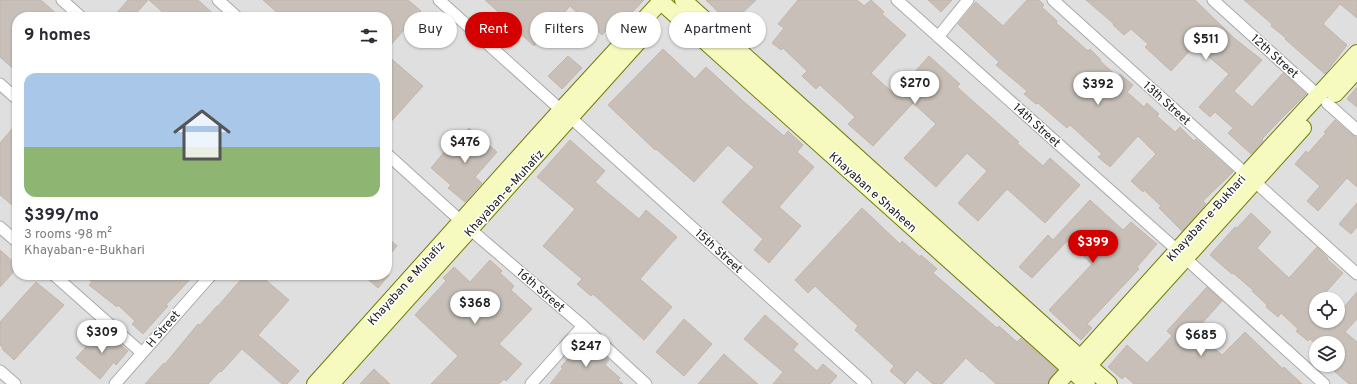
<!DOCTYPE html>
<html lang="en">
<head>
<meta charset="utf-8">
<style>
  body { margin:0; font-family:Overpass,sans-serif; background:#f2f2f3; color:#2b2b33; height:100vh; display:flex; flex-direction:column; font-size:15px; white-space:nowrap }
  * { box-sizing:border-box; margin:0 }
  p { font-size:13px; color:#7c7c81 }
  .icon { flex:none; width:22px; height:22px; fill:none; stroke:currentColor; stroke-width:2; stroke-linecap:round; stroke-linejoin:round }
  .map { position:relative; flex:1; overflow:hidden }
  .panel { position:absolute; left:12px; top:12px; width:380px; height:268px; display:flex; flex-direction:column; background:#fff; border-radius:16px; box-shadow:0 1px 3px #0004 }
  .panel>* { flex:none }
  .top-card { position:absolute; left:404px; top:12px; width:380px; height:36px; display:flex; gap:8px }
  .fabs { position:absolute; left:1309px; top:292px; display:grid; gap:8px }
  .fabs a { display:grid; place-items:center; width:36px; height:36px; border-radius:50%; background:#fff; box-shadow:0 1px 3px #0004; font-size:20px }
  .price { position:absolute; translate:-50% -34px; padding:0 9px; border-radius:14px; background:#fff; color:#222; font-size:13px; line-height:26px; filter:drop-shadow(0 1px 2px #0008) }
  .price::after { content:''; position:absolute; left:50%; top:24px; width:12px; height:9px; margin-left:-6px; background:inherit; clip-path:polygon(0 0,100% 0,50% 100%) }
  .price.active { background:#d40000; color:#fff }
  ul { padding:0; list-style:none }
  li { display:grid; align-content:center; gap:8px; height:212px; padding:0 12px }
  li span { display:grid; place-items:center; height:124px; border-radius:12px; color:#555 }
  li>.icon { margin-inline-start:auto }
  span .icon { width:72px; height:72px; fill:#fffc; stroke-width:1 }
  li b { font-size:17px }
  h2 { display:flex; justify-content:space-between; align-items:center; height:48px; padding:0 12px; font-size:17px }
  .chip { padding:0 14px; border-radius:18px; background:#fff; box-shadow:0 1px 3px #0004; font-size:14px; line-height:36px }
  .chip.active { background:#d40000; color:#fff }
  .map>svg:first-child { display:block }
  .residential { fill:#e0dfdf; fill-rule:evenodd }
  .building { fill:#c7bfb8; stroke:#c4b6ab }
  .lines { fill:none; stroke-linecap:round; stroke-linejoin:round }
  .street-casing { stroke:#a9a9a9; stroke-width:13 }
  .secondary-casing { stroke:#707d05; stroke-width:18 }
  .street { stroke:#fff; stroke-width:11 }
  .secondary { stroke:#f7fabf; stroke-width:16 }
  .labels { text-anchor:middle; stroke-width:3; stroke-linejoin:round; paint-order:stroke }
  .street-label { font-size:12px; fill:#222; stroke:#fff }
</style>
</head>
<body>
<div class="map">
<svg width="1357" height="384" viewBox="0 0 1357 384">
  <rect width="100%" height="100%" fill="#f2efe9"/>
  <path class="residential" d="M0 0H1357V384H0ZM17 17H387V275H17ZM1316 299H1338V321H1316ZM1316 343H1338V365H1316Z"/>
  <path class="building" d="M0 0H41L60 17H17V72L0 57Z
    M128 0H148L133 17H113Z
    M149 0H198L217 17H168Z
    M263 0H408L421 11 387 49V17H359L352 11 351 13 349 12 345 17H282Z
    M485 0H644L621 24 616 20 602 35 570 6 534 46 502 17 503 16Z
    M706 0H756L737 18 748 29 742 36Z
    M798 0H857L864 6 871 0 884 12 882 14 906 35 871 73 884 85 895 94 929 56 960 84 957 87 1019 142 1017 143 1043 166 1050 158 1080 185 1045 223 1007 189 978 221 958 203 987 171 967 153 936 187 904 158 936 124 913 103 873 146 848 124 855 117 820 85 816 89 802 76 807 71 783 48 781 50 772 43 784 28 778 24Z
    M928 0H952L941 12Z
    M1027 0H1039L1044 5 1042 7 1057 21 1056 23 1088 51 1090 49 1101 60 1100 61 1118 77 1120 74 1133 85 1127 92 1144 107 1147 103 1159 114 1157 116 1175 132 1180 127 1194 141 1196 139 1233 172 1203 201 1206 204 1182 231 1159 208 1161 206 1144 190 1143 192 1131 181 1156 154 1138 136 1110 167 1098 157 1102 154 1070 125 1067 128 1038 103 1036 104 1024 94 1027 91 996 65 999 62 958 24 976 2 1003 26Z
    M1086 0H1195L1234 38 1262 60 1234 91 1252 107 1283 73 1306 94 1280 120 1262 139 1263 141 1251 154 1228 133 1233 128 1215 112 1210 117 1199 107 1229 74 1195 45 1171 71 1145 47 1148 44 1131 29 1124 35 1113 25 1114 24Z
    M1244 0H1357V18L1340 4 1323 24 1347 45 1325 74 1285 39 1286 38 1271 26 1272 24Z
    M663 49 695 79 706 67 743 101 784 136 788 131 803 145 797 152 814 167 779 207 801 226 769 263 754 250 763 239 722 202 754 167 728 145 694 182 656 149 655 150 608 105Z
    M387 55 423 86 387 126Z
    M568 56 582 68 562 89 548 76Z
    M1357 87V107L1347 99Z
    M1335 120 1352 135 1357 138V187L1347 178 1318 211 1307 201 1320 186 1295 164 1306 151 1308 153 1326 133 1324 132Z
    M17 123V209L0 195V143Z
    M469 128 497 152 475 177 482 183 465 202 448 188 451 185 431 168 446 150 448 152Z
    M570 140 605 171 595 182 639 219 646 210 677 237 640 279 672 307 644 340 593 294 591 296 577 284 582 279 543 246 575 209 537 177Z
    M1090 200 1123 230 1131 222 1157 244 1137 267 1139 269 1087 324 1092 328 1081 340 1049 310 1092 264 1067 241 1032 278 1019 267 1048 235 1053 240Z
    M1357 203V227L1351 234 1339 224Z
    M862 208 900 244 902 241 920 257 921 255 937 269 933 273 997 328 999 326 1017 342 1021 338 1057 370 1050 378 1048 384H996L982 371 981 372 966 358 942 384H933L917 370 905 384 890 371 894 366 855 330 858 326 815 286 808 293 795 280Z
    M1251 213 1271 232 1257 248 1289 278 1317 247 1328 258 1327 259 1343 273 1320 299H1316V321H1338V314L1357 292V319L1345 332 1357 342V384H1349L1327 365H1340L1338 363V343H1315L1310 339 1308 341 1296 331 1298 329 1281 313 1278 317 1266 307 1267 305 1252 291 1253 290 1233 273 1232 274 1210 255 1235 227 1237 228Z
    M387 237 397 246 387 258Z
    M0 250 17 265V268L0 287Z
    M490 260 502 271 500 273 514 286 511 290 532 309 499 344 522 364 506 381 504 379 499 384H431L458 356 415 315 446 281 443 278 454 267 470 282Z
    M84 275H194L166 305 168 306 143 334 132 324 135 321 118 305 117 307 89 285 92 282Z
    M245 275H260L289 300 258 335 299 371 287 384H282L242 349 221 372 220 371 208 384H145L164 363 165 364 198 324 200 325 217 306H218Z
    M363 275H389L378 288Z
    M36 282 64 305 14 360 2 349 3 348 0 345V322Z
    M1207 287 1222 301 1195 331 1222 355 1245 332 1283 369 1284 367 1302 384H1134L1125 376 1122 379 1108 367 1127 345 1147 363 1172 336 1167 331Z
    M765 315 798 344 793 350 817 371 823 364 837 376 830 384H773L783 372 744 339Z
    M684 319 712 344 684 376 656 352Z
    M102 329 128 351 116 365 114 362 100 379 76 358Z
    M585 339 609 360 605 365 620 378 618 380 623 384H550L563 368 561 367Z
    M724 354 744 372 758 384H698Z
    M374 369 390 384H360Z"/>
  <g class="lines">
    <defs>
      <path id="street" d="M62 0 81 17
        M218 0 237 17
        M439 0 561 110
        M897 0 1177 250
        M1053 0 1246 174
        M1213 0 1319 96
        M938 37 968 0
        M0 84 17 99
        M1327 103 1357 130
        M571 118 866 384
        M387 154 462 222
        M1254 181 1357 274
        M0 227 17 242
        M471 230 583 326 646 384
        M1185 258 1324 384
        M54 275 142 353
        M0 371 15 384
        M115 384 211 275
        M531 384 583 326"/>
      <path id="secondary" d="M659 0 1087 384
        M683 0 1109 384
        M1335 94 1357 70
        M1081 374 1303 128
        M315 384 561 110 662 0
        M331 384 648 31
        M1057 384 1246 174 1357 53"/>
    </defs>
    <use href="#street" class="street-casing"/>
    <use href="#secondary" class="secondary-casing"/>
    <use href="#street" class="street"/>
    <use href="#secondary" class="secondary"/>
  </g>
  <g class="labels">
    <g class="street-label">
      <text transform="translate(1275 56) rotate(42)" y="4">12th Street</text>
      <text transform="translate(1167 103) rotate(42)" y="4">13th Street</text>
      <text transform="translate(1037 125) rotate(42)" y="4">14th Street</text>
      <text transform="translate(873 192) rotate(42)" y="4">Khayaban e Shaheen</text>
      <text transform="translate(504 193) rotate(-48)" y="4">Khayaban-e-Muhafiz</text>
      <text transform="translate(1206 218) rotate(-48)" y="4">Khayaban-e-Bukhari</text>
      <text transform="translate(719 251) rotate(42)" y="4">15th Street</text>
      <text transform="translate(406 283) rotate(-48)" y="4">Khayaban e Muhafiz</text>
      <text transform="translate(541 290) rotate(41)" y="4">16th Street</text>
      <text transform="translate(163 329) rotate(-49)" y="4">H Street</text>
    </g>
  </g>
</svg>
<div class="fabs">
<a><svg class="icon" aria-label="locate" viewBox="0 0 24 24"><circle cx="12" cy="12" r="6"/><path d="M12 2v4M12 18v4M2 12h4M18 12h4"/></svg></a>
<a><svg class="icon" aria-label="layers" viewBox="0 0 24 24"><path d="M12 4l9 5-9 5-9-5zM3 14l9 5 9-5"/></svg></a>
</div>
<b class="price" style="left:1206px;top:61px">$511</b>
<b class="price" style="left:915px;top:105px">$270</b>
<b class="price" style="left:1098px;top:106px">$392</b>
<b class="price" style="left:465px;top:164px">$476</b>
<b class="price active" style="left:1093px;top:264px">$399</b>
<b class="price" style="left:475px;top:325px">$368</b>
<b class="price" style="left:102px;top:354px">$309</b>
<b class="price" style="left:1201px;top:357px">$685</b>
<b class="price" style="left:586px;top:368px">$247</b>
<div class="top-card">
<a class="chip">Buy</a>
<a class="chip active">Rent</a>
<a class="chip">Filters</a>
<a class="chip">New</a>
<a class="chip">Apartment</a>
</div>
<section class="panel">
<h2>9 homes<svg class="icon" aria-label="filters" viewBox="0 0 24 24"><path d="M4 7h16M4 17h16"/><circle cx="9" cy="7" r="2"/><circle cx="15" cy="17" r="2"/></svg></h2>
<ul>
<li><span style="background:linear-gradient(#a9c7e8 60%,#8fb573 0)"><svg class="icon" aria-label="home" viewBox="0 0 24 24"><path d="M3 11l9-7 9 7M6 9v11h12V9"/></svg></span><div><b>$399/mo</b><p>3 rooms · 98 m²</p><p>Khayaban-e-Bukhari</p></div></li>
</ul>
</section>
</div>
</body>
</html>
